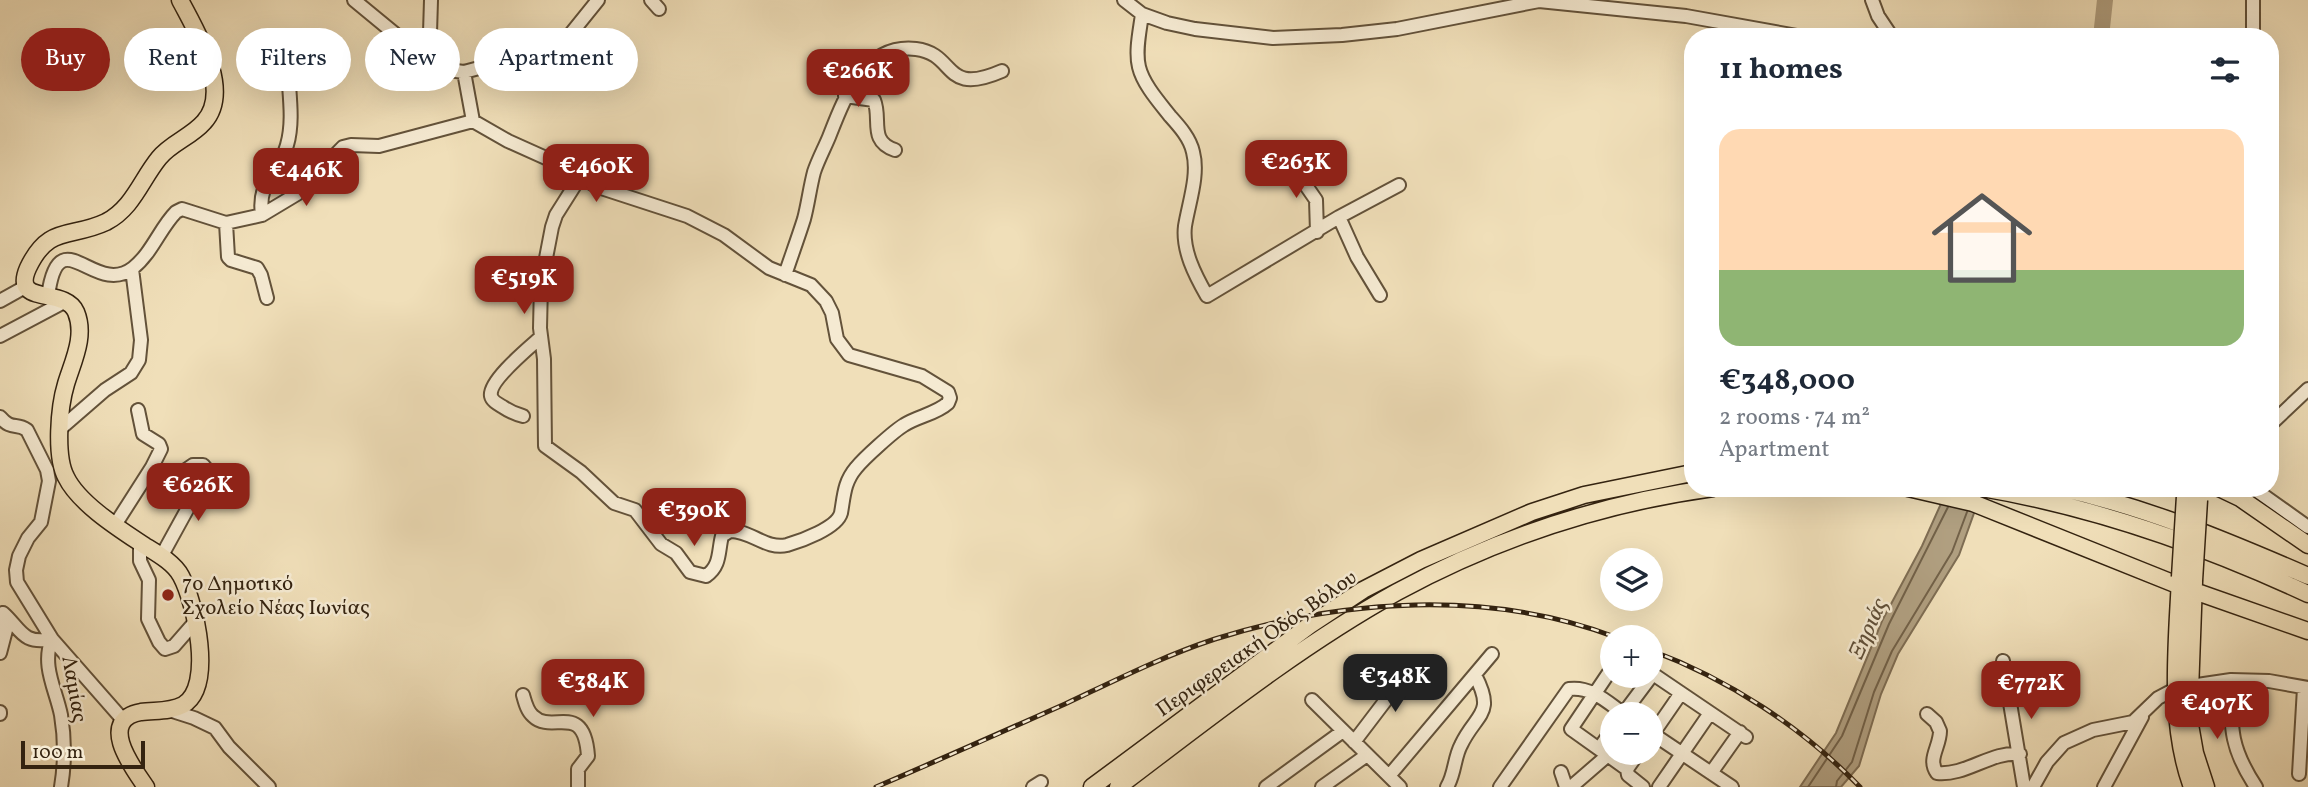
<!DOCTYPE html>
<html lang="en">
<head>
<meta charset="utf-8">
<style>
  body { margin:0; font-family:Vollkorn,serif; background:#f6f6f7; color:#1f2937; height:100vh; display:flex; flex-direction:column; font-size:26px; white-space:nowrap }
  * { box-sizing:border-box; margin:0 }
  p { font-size:23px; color:#747a83 }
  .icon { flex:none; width:38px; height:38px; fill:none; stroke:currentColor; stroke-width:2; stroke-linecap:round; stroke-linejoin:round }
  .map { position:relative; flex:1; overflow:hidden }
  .details { position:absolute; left:1684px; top:28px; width:595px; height:469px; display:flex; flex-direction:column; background:#fff; border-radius:28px; box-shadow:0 7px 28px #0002 }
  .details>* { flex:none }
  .hud { position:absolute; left:21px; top:28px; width:665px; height:63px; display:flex; gap:14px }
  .fabs { position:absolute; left:1600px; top:548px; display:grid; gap:14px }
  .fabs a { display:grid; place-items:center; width:63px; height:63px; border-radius:50%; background:#fff; box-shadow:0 7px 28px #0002; font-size:35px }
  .scale { position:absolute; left:21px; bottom:18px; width:124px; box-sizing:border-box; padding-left:7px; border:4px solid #342310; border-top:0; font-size:19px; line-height:24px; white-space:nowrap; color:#342310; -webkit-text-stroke:5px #f5ead2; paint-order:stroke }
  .price { position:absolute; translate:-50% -60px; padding:0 16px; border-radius:14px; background:#8f2418; color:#fff; font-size:23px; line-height:46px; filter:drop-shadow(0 2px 4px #0008) }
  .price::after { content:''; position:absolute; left:50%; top:42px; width:21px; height:16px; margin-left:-10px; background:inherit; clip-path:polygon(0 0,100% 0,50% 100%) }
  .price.active { background:#222; color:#fff }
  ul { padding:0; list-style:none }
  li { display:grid; align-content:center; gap:14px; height:371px; padding:0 35px }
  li+li { border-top:2px solid #e0e1e3 }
  li span { display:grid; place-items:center; height:217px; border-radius:21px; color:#555 }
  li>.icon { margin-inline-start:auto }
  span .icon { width:126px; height:126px; fill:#fffc; stroke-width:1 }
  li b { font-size:30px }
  h2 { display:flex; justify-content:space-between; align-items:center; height:84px; padding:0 35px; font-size:30px }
  .pill { padding:0 24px; border-radius:32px; background:#fff; box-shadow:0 7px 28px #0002; font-size:24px; line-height:63px }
  .pill.active { background:#8f2418; color:#fff }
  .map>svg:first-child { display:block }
  .water { fill:#b09f80; stroke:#7e6d53; stroke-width:2 }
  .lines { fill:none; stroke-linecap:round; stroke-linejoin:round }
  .shore { stroke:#726148; stroke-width:2 }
  .river { stroke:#b09f80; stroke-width:16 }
  .minor-casing { stroke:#63523a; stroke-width:16 }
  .major-casing { stroke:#342310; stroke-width:19 }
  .minor { stroke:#f5ead2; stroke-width:12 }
  .major { stroke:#f0dfb9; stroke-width:16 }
  .rail-casing { stroke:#342310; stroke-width:5 }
  .rail { stroke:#f5ead2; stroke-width:2.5; stroke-dasharray:8; stroke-linecap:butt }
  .major-bridge-casing { stroke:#342310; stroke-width:19; stroke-linecap:butt }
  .major-bridge { stroke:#f0dfb9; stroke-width:16 }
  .poi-dot { fill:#8f2418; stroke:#f5ead2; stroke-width:2.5 }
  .labels { text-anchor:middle; stroke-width:5; stroke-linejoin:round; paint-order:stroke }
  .poi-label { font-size:21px; fill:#342310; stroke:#f5ead2; text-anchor:start }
  .street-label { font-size:21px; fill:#342310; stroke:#f5ead2 }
  .water-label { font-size:23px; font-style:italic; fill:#5f4e37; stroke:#f5ead2 }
</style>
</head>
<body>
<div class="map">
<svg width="2308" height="787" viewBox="0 0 2308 787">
  <rect width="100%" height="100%" fill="#f0dfb9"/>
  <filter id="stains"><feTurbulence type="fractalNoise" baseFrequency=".00286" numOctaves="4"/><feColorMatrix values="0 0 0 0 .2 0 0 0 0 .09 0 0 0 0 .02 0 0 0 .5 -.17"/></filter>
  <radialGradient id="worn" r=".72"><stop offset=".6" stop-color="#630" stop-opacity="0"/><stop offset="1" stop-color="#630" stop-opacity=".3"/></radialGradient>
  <path class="water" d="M1948 488H1983L1959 555 1898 654 1881 694 1859 766 1841 787H1800L1836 733 1882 621 1922 546Z"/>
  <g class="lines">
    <path class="shore" d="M1808 787 1842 736 1889 624 1948 507
      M1836 787 1837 781 1852 762 1874 692 1892 651 1952 552 1967 512"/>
    <path class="river" d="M2101 37 2105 0"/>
    <defs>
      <path id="minor" d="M354 0 411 47 432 68 464 72 528 55 557 45 569 36 598 0
        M651 0 659 9
        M1124 0 1142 14 1167 23 1195 29 1273 38 1342 35 1397 29 1539 1 1686 16 1803 37
        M1872 0 1878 16 1892 37
        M2253 0V37
        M1142 14C1140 30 1135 51 1139 67 1143 84 1159 102 1170 116 1179 126 1190 138 1193 152 1199 175 1189 202 1185 226 1182 250 1195 275 1207 296L1339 217 1399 185
        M429 66 431 0
        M464 72 473 121
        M845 96 874 100C882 119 868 141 895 150
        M1291 164 1316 200 1317 232
        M262 215C257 180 279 175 287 145 294 121 289 94 288 69
        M1339 217 1357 257 1380 295
        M226 223 228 257 231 260 257 268 261 275 267 298
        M785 275C791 257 798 238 804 219 808 204 810 187 814 172 818 160 824 149 829 137 844 99 864 43 916 49 957 54 942 97 1002 71
        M48 296C59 216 94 298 133 268 152 253 160 228 176 212L182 209 226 223 262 215 297 194 343 147 351 145 379 146 473 121 508 141 557 163 598 187 687 216 724 235 769 268 811 285 826 301 832 313 837 339 849 355 922 376 948 392 950 398 948 403C936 414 918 416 904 425 894 431 864 458 856 468 844 482 844 496 841 513 837 528 801 541 787 545 766 550 750 530 730 531L722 536C718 551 721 566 706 576L690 572 676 553 661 544 635 510 614 503 581 472 545 446 544 359 540 328 541 284 552 227 556 215 580 177
        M0 301 25 287
        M0 336 66 301
        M523 416C515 414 509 411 503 407 498 404 492 401 491 396 488 381 530 347 541 337
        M0 417C12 431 16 422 27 430L47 470 49 481 41 522 28 538 19 556 16 570 17 582 52 639 124 721
        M2270 425 2308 389
        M60 429 105 390 131 373 139 360 141 340 132 269
        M152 467 173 479 193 465H203L233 500
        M2253 488 2308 527
        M115 525 152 467 161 449 159 444 143 434 138 410
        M140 543V561L149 580 148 619 159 642 165 649 174 646 195 622
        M161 557 189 506 212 475
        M3 613C21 629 22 645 52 639
        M52 639C41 665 56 690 61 715 65 739 65 763 61 787
        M0 653 6 630 3 613
        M2003 661 2024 787
        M1612 668 1571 729 1627 769 1628 775 1643 787
        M1650 672 1746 737
        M2231 680C2231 727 2229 746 2256 787
        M523 695C525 702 527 711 533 716 552 735 584 700 588 756L578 769V787
        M1312 700 1400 787
        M166 709 194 718 215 728 229 747 269 787
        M0 712V714
        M1623 714 1653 674
        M1927 714 1936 722 1940 731C1940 747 1927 759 1937 773 1966 776 1991 751 2020 754
        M1650 732 1732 787
        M1650 738 1681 693
        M1354 742 1411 667
        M1599 749 1612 730
        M1627 769 1639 752
        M1561 772 1566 787
        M1711 773 1740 732
        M2299 774 2304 688
        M1389 776 1492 654
        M1033 787 1041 782
        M1266 787 1343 731
        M1322 787 1367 755
        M1447 787C1455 774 1454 758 1461 745 1476 713 1496 715 1475 675
        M1500 787 1569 689C1591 686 1607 702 1624 714
        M1571 787 1608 755
        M1659 787 1710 713
        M2033 787 2047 762 2064 743 2093 730 2133 722 2158 698 2177 688 2231 680 2269 681 2308 688
        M2104 787 2142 717"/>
      <path id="major" d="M1908 488 1973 503 2180 586 2308 631
        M1982 488C2094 507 2205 546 2308 594
        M2060 488C2146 507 2227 541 2308 576
        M2219 488 2240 498 2308 545
        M2180 578C2177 645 2168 723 2192 787
        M2194 582 2189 719 2195 753 2206 787
        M146 787C132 767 97 720 141 712 155 710 170 712 183 705 215 687 195 602 181 576 174 563 158 554 145 546 121 530 79 504 66 477 55 456 59 407 66 384 73 361 86 336 76 312 65 286 11 307 28 268 49 224 70 239 106 222 133 208 141 180 159 158 171 143 191 137 204 122 233 90 196 31 180 0
        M1092 787 1310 625 1363 590 1421 560 1532 512 1584 495 1692 473
        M1118 787C1208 719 1298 647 1397 592 1495 539 1603 503 1713 488"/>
    </defs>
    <use href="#minor" class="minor-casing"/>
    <use href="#major" class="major-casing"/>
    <use href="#minor" class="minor"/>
    <use href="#major" class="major"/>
    <defs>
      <path id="rail" d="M1650 650C1728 679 1802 727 1860 787
        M876 787C939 760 1002 732 1065 704 1114 681 1163 656 1215 639 1342 599 1489 589 1615 637"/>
    </defs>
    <use href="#rail" class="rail-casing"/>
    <use href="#rail" class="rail"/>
    <defs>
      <path id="major-bridge" d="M2180 577 2185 496
        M2194 581 2199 500"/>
    </defs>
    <use href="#major-bridge" class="major-bridge-casing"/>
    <use href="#major-bridge" class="major-bridge"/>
  </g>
  <circle class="poi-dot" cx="168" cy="595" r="7"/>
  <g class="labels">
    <g class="poi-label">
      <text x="182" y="590">7ο Δημοτικό<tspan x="182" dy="24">Σχολείο Νέας Ιωνίας</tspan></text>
    </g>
    <g class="street-label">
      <text transform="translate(1256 643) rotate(-35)" y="7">Περιφερειακή Οδός Βόλου</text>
      <text transform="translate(75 689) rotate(80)" y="7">Λαμίας</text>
    </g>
    <g class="water-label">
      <text transform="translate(1867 628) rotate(-66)" y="8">Ξηριάς</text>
    </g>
  </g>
  <rect width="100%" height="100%" filter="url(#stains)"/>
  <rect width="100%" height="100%" fill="url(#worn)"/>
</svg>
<div class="fabs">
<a><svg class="icon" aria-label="layers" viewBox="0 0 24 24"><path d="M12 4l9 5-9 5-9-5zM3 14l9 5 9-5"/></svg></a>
<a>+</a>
<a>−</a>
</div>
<div class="scale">100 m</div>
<b class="price" style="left:858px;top:109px">€266K</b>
<b class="price" style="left:1296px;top:200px">€263K</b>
<b class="price" style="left:596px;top:204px">€460K</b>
<b class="price" style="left:306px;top:208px">€446K</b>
<b class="price" style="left:524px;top:316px">€519K</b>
<b class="price" style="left:198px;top:523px">€626K</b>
<b class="price" style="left:694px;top:548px">€390K</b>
<b class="price active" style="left:1395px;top:714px">€348K</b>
<b class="price" style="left:593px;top:719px">€384K</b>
<b class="price" style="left:2031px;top:721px">€772K</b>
<b class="price" style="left:2217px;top:741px">€407K</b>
<div class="hud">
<a class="pill active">Buy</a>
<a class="pill">Rent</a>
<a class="pill">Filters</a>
<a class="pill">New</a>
<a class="pill">Apartment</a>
</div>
<section class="details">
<h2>11 homes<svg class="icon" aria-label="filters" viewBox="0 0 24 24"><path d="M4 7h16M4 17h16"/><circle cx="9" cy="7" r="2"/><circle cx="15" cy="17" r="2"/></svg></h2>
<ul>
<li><span style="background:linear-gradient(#ffd9b3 65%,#8fb573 0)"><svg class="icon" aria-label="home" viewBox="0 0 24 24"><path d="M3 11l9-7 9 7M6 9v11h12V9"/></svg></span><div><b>€348,000</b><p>2 rooms · 74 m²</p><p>Apartment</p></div></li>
</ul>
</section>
</div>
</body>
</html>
